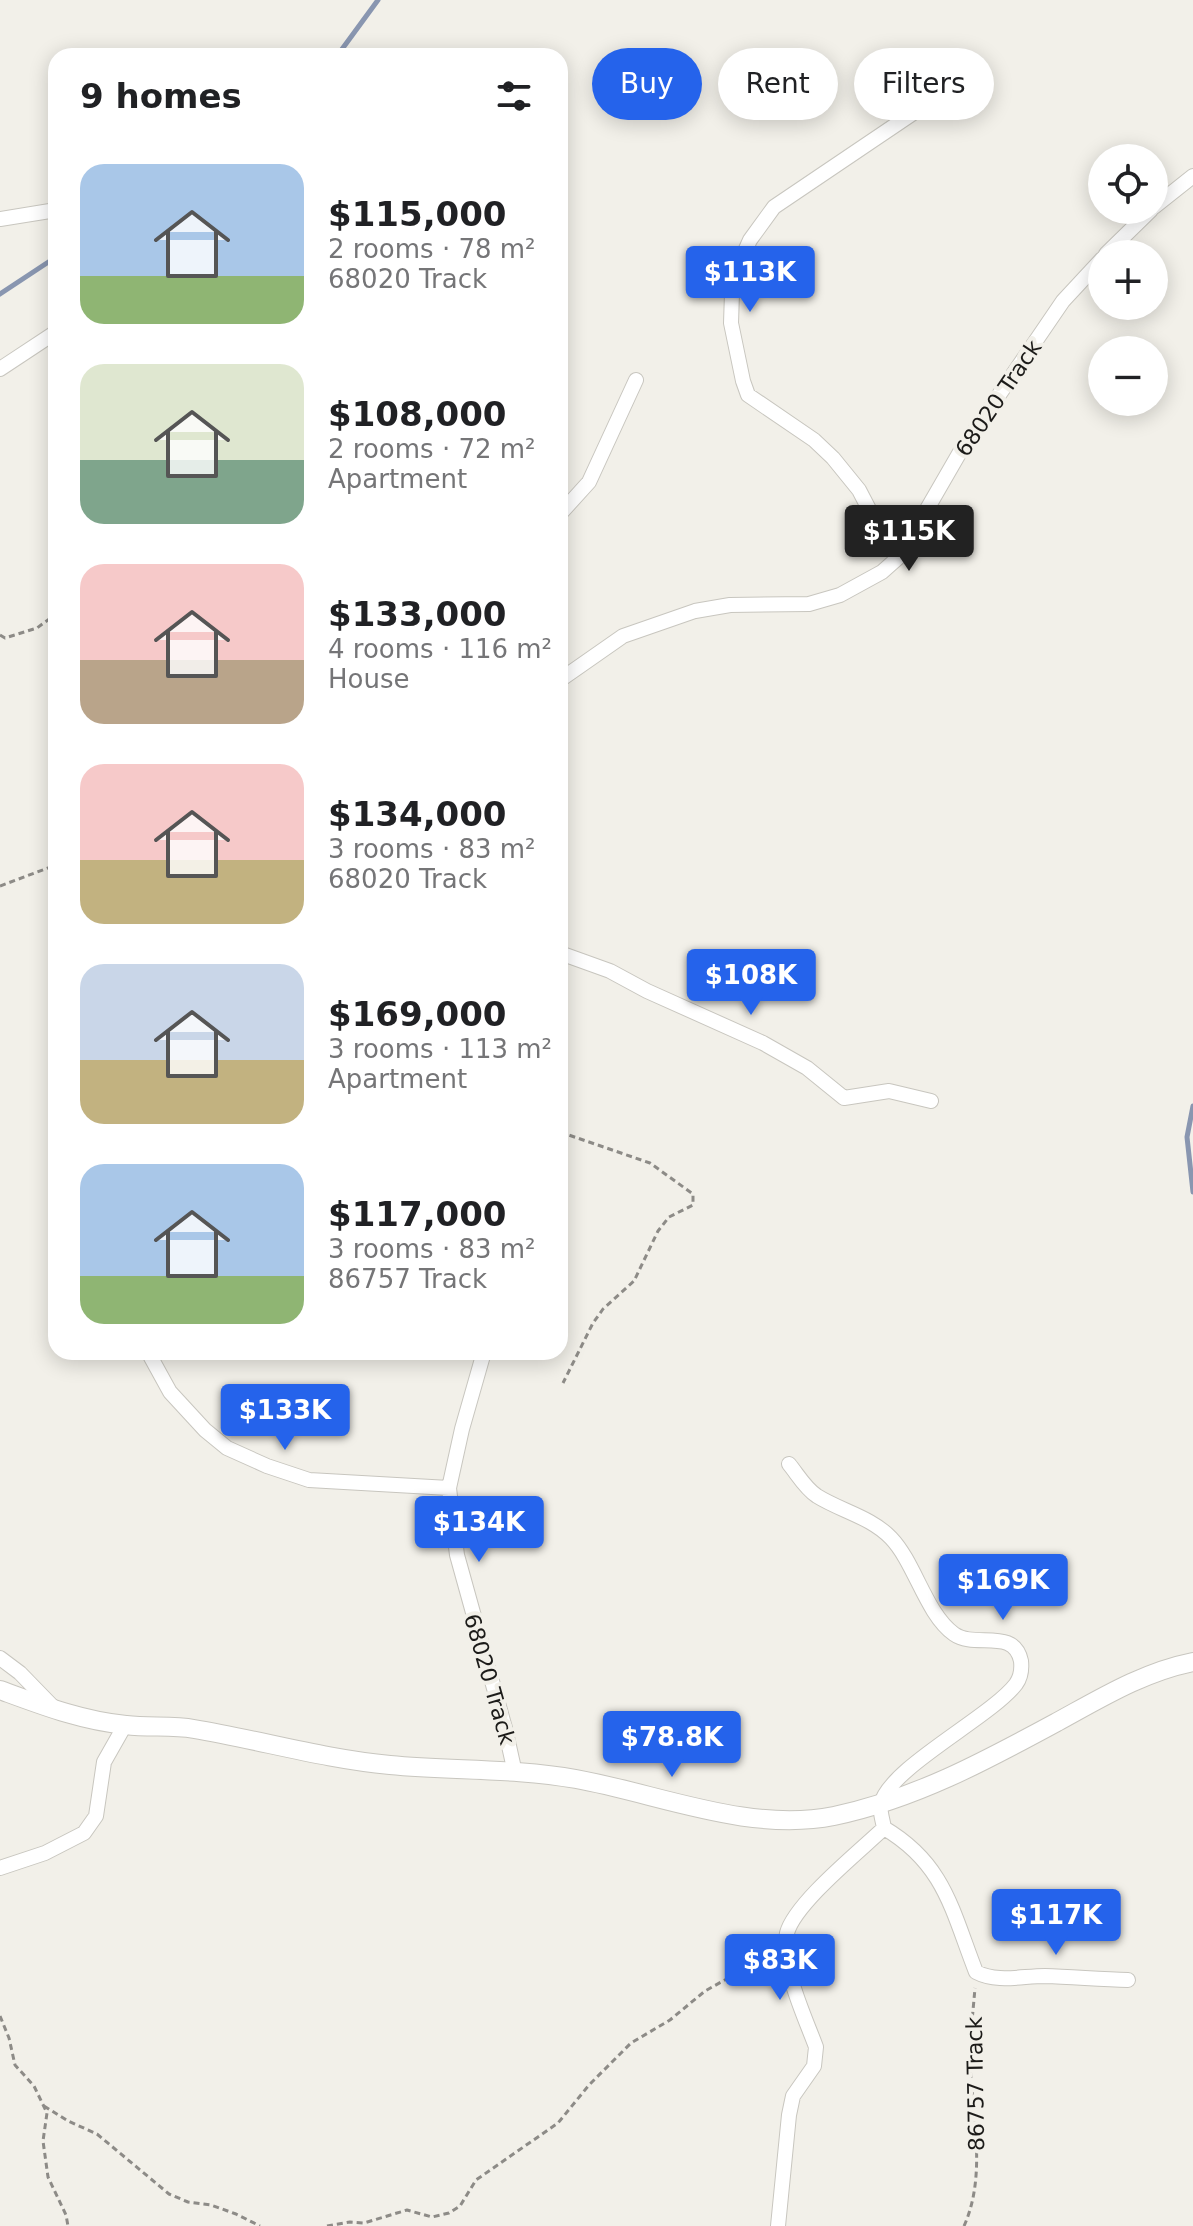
<!DOCTYPE html>
<html lang="en">
<head>
<meta charset="utf-8">
<style>
  body { margin:0; font-family:"DejaVu Sans",sans-serif; background:#f2f2f2; color:#202124; height:100vh; display:flex; flex-direction:column; font-size:30px; white-space:nowrap }
  * { box-sizing:border-box; margin:0 }
  p { font-size:26px; color:#757577 }
  .icon { flex:none; width:44px; height:44px; fill:none; stroke:currentColor; stroke-width:2; stroke-linecap:round; stroke-linejoin:round }
  .map { position:relative; flex:1; overflow:hidden }
  .sheet { position:absolute; left:48px; top:48px; width:520px; height:1312px; display:flex; flex-direction:column; background:#fff; border-radius:24px; box-shadow:0 4px 20px #0003 }
  .sheet>* { flex:none }
  .banner { position:absolute; left:592px; top:48px; width:480px; height:72px; display:flex; gap:16px }
  .tools { position:absolute; left:1088px; top:144px; display:grid; gap:16px }
  .tools a { display:grid; place-items:center; width:80px; height:80px; border-radius:50%; background:#fff; box-shadow:0 4px 20px #0003; font-size:40px }
  .price { position:absolute; translate:-50% -68px; padding:0 18px; border-radius:8px; background:#2563eb; color:#fff; font-size:26px; line-height:52px; filter:drop-shadow(0 2px 4px #0008) }
  .price::after { content:''; position:absolute; left:50%; top:48px; width:24px; height:18px; margin-left:-12px; background:inherit; clip-path:polygon(0 0,100% 0,50% 100%) }
  .price.current { background:#222; color:#fff }
  ul { padding:0; list-style:none }
  li { display:flex; align-items:center; gap:24px; height:200px; padding:0 32px }
  li span { display:grid; place-items:center; flex:none; width:224px; height:160px; border-radius:24px; color:#555 }
  li>.icon { margin-inline-start:auto }
  span .icon { width:96px; height:96px; fill:#fffc; stroke-width:1 }
  li b { font-size:34px }
  h2 { display:flex; justify-content:space-between; align-items:center; height:96px; padding:0 32px; font-size:34px }
  .tag { padding:0 28px; border-radius:36px; background:#fff; box-shadow:0 4px 20px #0003; font-size:28px; line-height:72px }
  .tag.current { background:#2563eb; color:#fff }
  .map>svg:first-child { display:block }
  .lines { fill:none; stroke-linecap:round; stroke-linejoin:round }
  .stream { stroke:#8996b0; stroke-width:5 }
  .minor-casing { stroke:#c8c6bf; stroke-width:16 }
  .tertiary-casing { stroke:#c8c6bf; stroke-width:20 }
  .path { stroke:#8d8b87; stroke-width:3; stroke-dasharray:6 4; stroke-linecap:butt }
  .minor { stroke:#fff; stroke-width:14 }
  .tertiary { stroke:#fff; stroke-width:18 }
  .labels { text-anchor:middle; stroke-width:8; stroke-linejoin:round; paint-order:stroke }
  .street-label { font-size:22px; fill:#1c1b19; stroke:#f2f0e9 }
</style>
</head>
<body>
<div class="map">
<svg width="1193" height="2226" viewBox="0 0 1193 2226">
  <rect width="100%" height="100%" fill="#f2f0e9"/>
  <g class="lines">
    <path class="stream" d="M337 56 378 0
      M0 294 56 257
      M1193 1106 1187 1137 1193 1192"/>
    <defs>
      <path id="minor" d="M1154 207 1193 176
        M0 219 56 210
        M1106 254 1151 210
        M0 369 56 332
        M560 514 589 482 636 380
        M900 556 884 538 859 490 833 458 814 440 748 395 743 381 731 323 732 293 737 269 750 240 774 207 934 99
        M560 680 623 636 695 611 730 605 809 604 840 595 882 572 900 556 960 452 1063 301 1102 259
        M560 953 610 971 647 991 763 1043 807 1068 844 1098 889 1091 931 1101
        M148 1352 170 1392 205 1430 227 1448 267 1466 309 1480 449 1488
        M484 1352 462 1429 449 1488 457 1555 505 1728 515 1773
        M0 1658 20 1673 54 1708
        M884 1828C945 1864 952 1911 976 1972 997 1983 1022 1976 1045 1976 1072 1977 1100 1979 1128 1980
        M0 1868 45 1853 84 1833 96 1816 104 1762 125 1725
        M778 2226 789 2115 793 2096 814 2066 816 2047C805 2017 780 1965 787 1933 795 1903 860 1851 884 1828 883 1821 879 1810 881 1804 889 1768 991 1717 1016 1684 1021 1677 1022 1670 1021 1661 1014 1627 975 1649 954 1634 926 1614 915 1563 891 1538 871 1517 841 1511 817 1496 805 1488 798 1475 789 1464"/>
      <path id="tertiary" d="M0 1690C41 1705 82 1721 126 1725 148 1728 172 1725 194 1729 260 1740 324 1759 390 1765 452 1771 515 1768 576 1779 659 1794 749 1833 834 1816 915 1799 985 1761 1057 1722 1101 1698 1143 1672 1193 1662"/>
    </defs>
    <use href="#minor" class="minor-casing"/>
    <use href="#tertiary" class="tertiary-casing"/>
    <path class="path" d="M0 635 5 638 37 628 56 614
      M0 886 56 865
      M560 1132 650 1163 693 1194V1205L669 1217 658 1231 634 1281 603 1309 593 1323 563 1383
      M0 2016 9 2038 15 2065 34 2086 47 2113 43 2141 48 2177 66 2215 68 2226
      M44 2106 68 2121 97 2134 169 2194 188 2202 211 2205 236 2214 260 2226
      M327 2226 350 2222 364 2223 407 2210 432 2217 449 2213 460 2206 476 2180 558 2123 589 2085 631 2043 670 2020 705 1991 732 1976 769 1946
      M964 2226C987 2175 972 2115 970 2062 970 2037 973 2012 975 1988"/>
    <use href="#minor" class="minor"/>
    <use href="#tertiary" class="tertiary"/>
  </g>
  <g class="labels">
    <g class="street-label">
      <text transform="translate(998 398) rotate(-56)" y="8">68020 Track</text>
      <text transform="translate(490 1679) rotate(74)" y="8">68020 Track</text>
      <text transform="translate(975 2084) rotate(-91)" y="8">86757 Track</text>
    </g>
  </g>
</svg>
<div class="tools">
<a><svg class="icon" aria-label="locate" viewBox="0 0 24 24"><circle cx="12" cy="12" r="6"/><path d="M12 2v4M12 18v4M2 12h4M18 12h4"/></svg></a>
<a>+</a>
<a>−</a>
</div>
<b class="price" style="left:750px;top:314px">$113K</b>
<b class="price current" style="left:909px;top:573px">$115K</b>
<b class="price" style="left:751px;top:1017px">$108K</b>
<b class="price" style="left:285px;top:1452px">$133K</b>
<b class="price" style="left:479px;top:1564px">$134K</b>
<b class="price" style="left:1003px;top:1622px">$169K</b>
<b class="price" style="left:672px;top:1779px">$78.8K</b>
<b class="price" style="left:1056px;top:1957px">$117K</b>
<b class="price" style="left:780px;top:2002px">$83K</b>
<div class="banner">
<a class="tag current">Buy</a>
<a class="tag">Rent</a>
<a class="tag">Filters</a>
</div>
<section class="sheet">
<h2>9 homes<svg class="icon" aria-label="filters" viewBox="0 0 24 24"><path d="M4 7h16M4 17h16"/><circle cx="9" cy="7" r="2"/><circle cx="15" cy="17" r="2"/></svg></h2>
<ul>
<li><span style="background:linear-gradient(#a9c7e8 70%,#8fb573 0)"><svg class="icon" aria-label="home" viewBox="0 0 24 24"><path d="M3 11l9-7 9 7M6 9v11h12V9"/></svg></span><div><b>$115,000</b><p>2 rooms · 78 m²</p><p>68020 Track</p></div></li>
<li><span style="background:linear-gradient(#dfe7d0 60%,#7fa58c 0)"><svg class="icon" aria-label="home" viewBox="0 0 24 24"><path d="M3 11l9-7 9 7M6 9v11h12V9"/></svg></span><div><b>$108,000</b><p>2 rooms · 72 m²</p><p>Apartment</p></div></li>
<li><span style="background:linear-gradient(#f6c9c9 60%,#b9a48a 0)"><svg class="icon" aria-label="home" viewBox="0 0 24 24"><path d="M3 11l9-7 9 7M6 9v11h12V9"/></svg></span><div><b>$133,000</b><p>4 rooms · 116 m²</p><p>House</p></div></li>
<li><span style="background:linear-gradient(#f6c9c9 60%,#c2b280 0)"><svg class="icon" aria-label="home" viewBox="0 0 24 24"><path d="M3 11l9-7 9 7M6 9v11h12V9"/></svg></span><div><b>$134,000</b><p>3 rooms · 83 m²</p><p>68020 Track</p></div></li>
<li><span style="background:linear-gradient(#c9d6e8 60%,#c2b280 0)"><svg class="icon" aria-label="home" viewBox="0 0 24 24"><path d="M3 11l9-7 9 7M6 9v11h12V9"/></svg></span><div><b>$169,000</b><p>3 rooms · 113 m²</p><p>Apartment</p></div></li>
<li><span style="background:linear-gradient(#a9c7e8 70%,#8fb573 0)"><svg class="icon" aria-label="home" viewBox="0 0 24 24"><path d="M3 11l9-7 9 7M6 9v11h12V9"/></svg></span><div><b>$117,000</b><p>3 rooms · 83 m²</p><p>86757 Track</p></div></li>
</ul>
</section>
</div>
</body>
</html>
